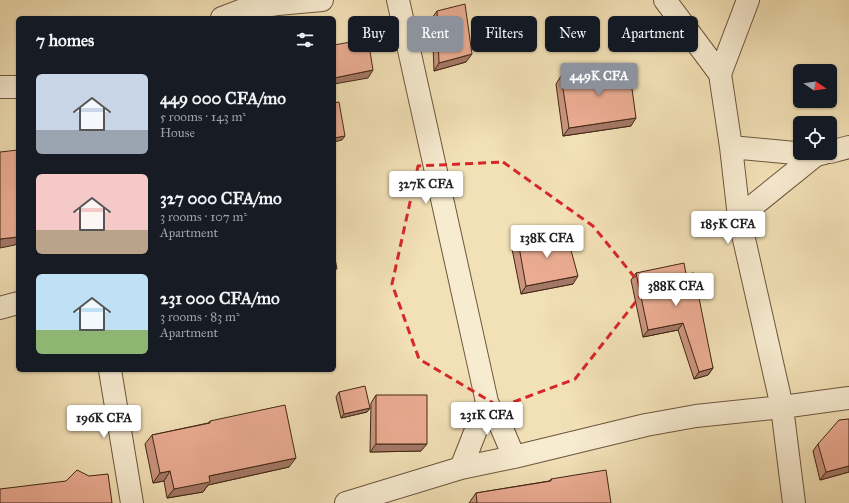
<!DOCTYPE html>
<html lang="en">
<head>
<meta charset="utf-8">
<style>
  body { margin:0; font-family:"IM FELL Great Primer",serif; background:#20242c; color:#f1f3f6; height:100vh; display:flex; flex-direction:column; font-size:15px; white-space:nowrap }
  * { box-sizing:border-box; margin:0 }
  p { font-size:13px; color:#9ea1a6 }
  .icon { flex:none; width:22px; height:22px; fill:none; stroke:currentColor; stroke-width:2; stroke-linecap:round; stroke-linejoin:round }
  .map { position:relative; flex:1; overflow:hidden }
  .sheet { position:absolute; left:16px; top:16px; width:320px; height:356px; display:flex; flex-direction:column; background:#171b24; border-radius:6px; box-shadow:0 1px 3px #0004 }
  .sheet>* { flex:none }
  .guide { position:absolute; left:348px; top:16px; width:380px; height:36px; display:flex; gap:8px }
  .needle { width:26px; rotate:103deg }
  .controls { position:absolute; left:793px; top:64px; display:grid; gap:8px }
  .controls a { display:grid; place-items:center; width:44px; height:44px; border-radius:6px; background:#171b24; box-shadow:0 1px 3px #0004; font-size:20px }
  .price { position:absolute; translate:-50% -34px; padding:0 9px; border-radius:4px; background:#fff; color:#222; font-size:13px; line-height:26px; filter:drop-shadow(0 1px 2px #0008) }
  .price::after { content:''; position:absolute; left:50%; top:24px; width:12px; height:9px; margin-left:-6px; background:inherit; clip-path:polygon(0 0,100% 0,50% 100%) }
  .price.current { background:#8c9099; color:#fff }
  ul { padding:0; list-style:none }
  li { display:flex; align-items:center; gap:12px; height:100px; padding:0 20px }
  li span { display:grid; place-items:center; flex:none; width:112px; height:80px; border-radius:6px; color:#555 }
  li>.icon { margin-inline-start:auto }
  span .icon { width:48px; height:48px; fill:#fffc; stroke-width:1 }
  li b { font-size:17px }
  h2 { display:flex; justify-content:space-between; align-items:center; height:48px; padding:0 20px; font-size:17px }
  .tag { padding:0 14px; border-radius:6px; background:#171b24; box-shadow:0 1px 3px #0004; font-size:14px; line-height:36px }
  .tag.current { background:#8c9099; color:#fff }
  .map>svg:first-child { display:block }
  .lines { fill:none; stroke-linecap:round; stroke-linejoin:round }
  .minor-casing { stroke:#6e553c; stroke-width:24 }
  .minor { stroke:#f7ebd0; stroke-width:22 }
  .wall { fill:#ca947e; stroke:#422714 }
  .shaded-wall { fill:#a47867; stroke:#422714 }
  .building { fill:#ebac93; stroke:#422714 }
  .marked { fill:none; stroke:#d62828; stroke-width:3; stroke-dasharray:8 5; stroke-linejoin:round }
</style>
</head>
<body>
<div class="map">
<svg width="849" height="503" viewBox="0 0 849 503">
  <rect width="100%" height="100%" fill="#f2e0b6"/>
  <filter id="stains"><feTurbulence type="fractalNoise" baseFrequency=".005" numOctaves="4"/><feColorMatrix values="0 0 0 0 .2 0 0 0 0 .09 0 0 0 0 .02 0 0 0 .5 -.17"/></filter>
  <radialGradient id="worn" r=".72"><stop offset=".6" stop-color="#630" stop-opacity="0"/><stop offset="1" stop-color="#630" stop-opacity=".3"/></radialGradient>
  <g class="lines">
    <defs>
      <path id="minor" d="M398 0 487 402 493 415 500 424 514 457
        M665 0 720 74 731 147 739 217 782 407 794 503
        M222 18 243 10 278 4 322 0
        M720 74 748 0
        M0 87H18
        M731 147 816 155 824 153
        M830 152 849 147
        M739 217 816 155
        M0 308 18 303
        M110 370 132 503
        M461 468 487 402
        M346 503 461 468 514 457 646 425 696 416 782 407 849 398"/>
    </defs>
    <use href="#minor" class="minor-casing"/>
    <use href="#minor" class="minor"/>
  </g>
  <path class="wall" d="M437 11 466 62 434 71 432 18Z
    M561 76 631 126 563 136 556 84Z
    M518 241 573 284 521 294 512 249Z
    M636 273 686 274 713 368 708 375 694 379 678 330 643 337 631 280Z
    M339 392 370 408 367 412 341 418 336 397Z
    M376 395 421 451 370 452 371 403Z
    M210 421 289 467 208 485 203 492 167 498 164 481 153 483 145 444 152 435 208 423Z
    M818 444 849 472 820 480 813 451Z
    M551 479 611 503H469L476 493 549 481Z"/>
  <path class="shaded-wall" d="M472 54 466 62 434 71 439 63Z
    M373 70 368 78 334 84V78Z
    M636 118 631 126 563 136 569 128Z
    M345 136 342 140 334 142V138Z
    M18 237V242L15 245 0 248V239Z
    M578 276 573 284 521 294 526 286Z
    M683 323 678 330 643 337 648 330Z
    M713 368 708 375 694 379 699 372Z
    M370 408 367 412 341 418 344 414Z
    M376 444H427L421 451 370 452Z
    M296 458 289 467 208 485 203 492 167 498 174 489 209 476Z
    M849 466V472L820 480 826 472Z
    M170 471 164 481 153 483 160 473Z"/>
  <path class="building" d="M465 4 472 54 439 63 437 11Z
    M368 39 373 70 334 78V45Z
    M629 67 636 118 569 128 561 76Z
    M339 102 345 136 334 138V103Z
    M18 150V179H17L18 187V237L0 239V152Z
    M566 232 578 276 526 286 518 241Z
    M334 253 337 269 334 270Z
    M684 263 686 274 694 273 713 368 699 372 683 323 648 330 636 273Z
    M365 386 370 408 344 414 339 392Z
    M376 395H427V444H376Z
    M285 405 296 458 209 476 210 482 174 489 170 471 160 473 152 435 210 423V421Z
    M849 419V466L826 472 818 444 839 420Z
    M77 470 89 476 108 474 112 503H0V489L66 481Z
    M606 470 611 503H477L476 493 551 481V479Z"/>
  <path class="marked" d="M503 162 593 226 645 290 575 379 500 407 419 359 392 284 418 166Z"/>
  <rect width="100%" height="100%" filter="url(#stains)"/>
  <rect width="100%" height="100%" fill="url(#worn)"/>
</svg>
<div class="controls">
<a><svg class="needle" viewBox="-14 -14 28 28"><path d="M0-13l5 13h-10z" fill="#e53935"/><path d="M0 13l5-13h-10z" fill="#9ea1a6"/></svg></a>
<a><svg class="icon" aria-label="locate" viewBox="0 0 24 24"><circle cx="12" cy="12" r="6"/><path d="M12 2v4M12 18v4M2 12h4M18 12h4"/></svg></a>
</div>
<b class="price current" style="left:599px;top:97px">449K CFA</b>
<b class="price" style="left:426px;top:205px">327K CFA</b>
<b class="price" style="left:728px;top:245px">185K CFA</b>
<b class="price" style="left:547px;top:259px">138K CFA</b>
<b class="price" style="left:676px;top:307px">388K CFA</b>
<b class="price" style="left:487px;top:436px">231K CFA</b>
<b class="price" style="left:104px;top:439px">196K CFA</b>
<div class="guide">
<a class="tag">Buy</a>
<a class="tag current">Rent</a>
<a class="tag">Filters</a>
<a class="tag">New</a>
<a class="tag">Apartment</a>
</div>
<section class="sheet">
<h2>7 homes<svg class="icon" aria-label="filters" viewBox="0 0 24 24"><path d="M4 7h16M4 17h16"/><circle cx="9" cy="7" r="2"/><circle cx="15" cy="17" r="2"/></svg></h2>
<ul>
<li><span style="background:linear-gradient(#c9d6e8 70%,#9aa5b1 0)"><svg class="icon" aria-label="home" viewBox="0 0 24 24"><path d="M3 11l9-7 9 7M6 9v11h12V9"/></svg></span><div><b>449 000 CFA/mo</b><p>5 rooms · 143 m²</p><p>House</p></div></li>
<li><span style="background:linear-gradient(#f6c9c9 70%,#b9a48a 0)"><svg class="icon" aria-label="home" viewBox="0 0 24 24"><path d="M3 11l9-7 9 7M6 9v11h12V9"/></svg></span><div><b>327 000 CFA/mo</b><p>3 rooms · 107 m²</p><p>Apartment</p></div></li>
<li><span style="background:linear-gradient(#bfe0f5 70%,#8fb573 0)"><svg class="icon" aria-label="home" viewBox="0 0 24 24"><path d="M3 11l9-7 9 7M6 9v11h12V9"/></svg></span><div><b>231 000 CFA/mo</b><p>3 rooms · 83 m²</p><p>Apartment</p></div></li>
</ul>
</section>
</div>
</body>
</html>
